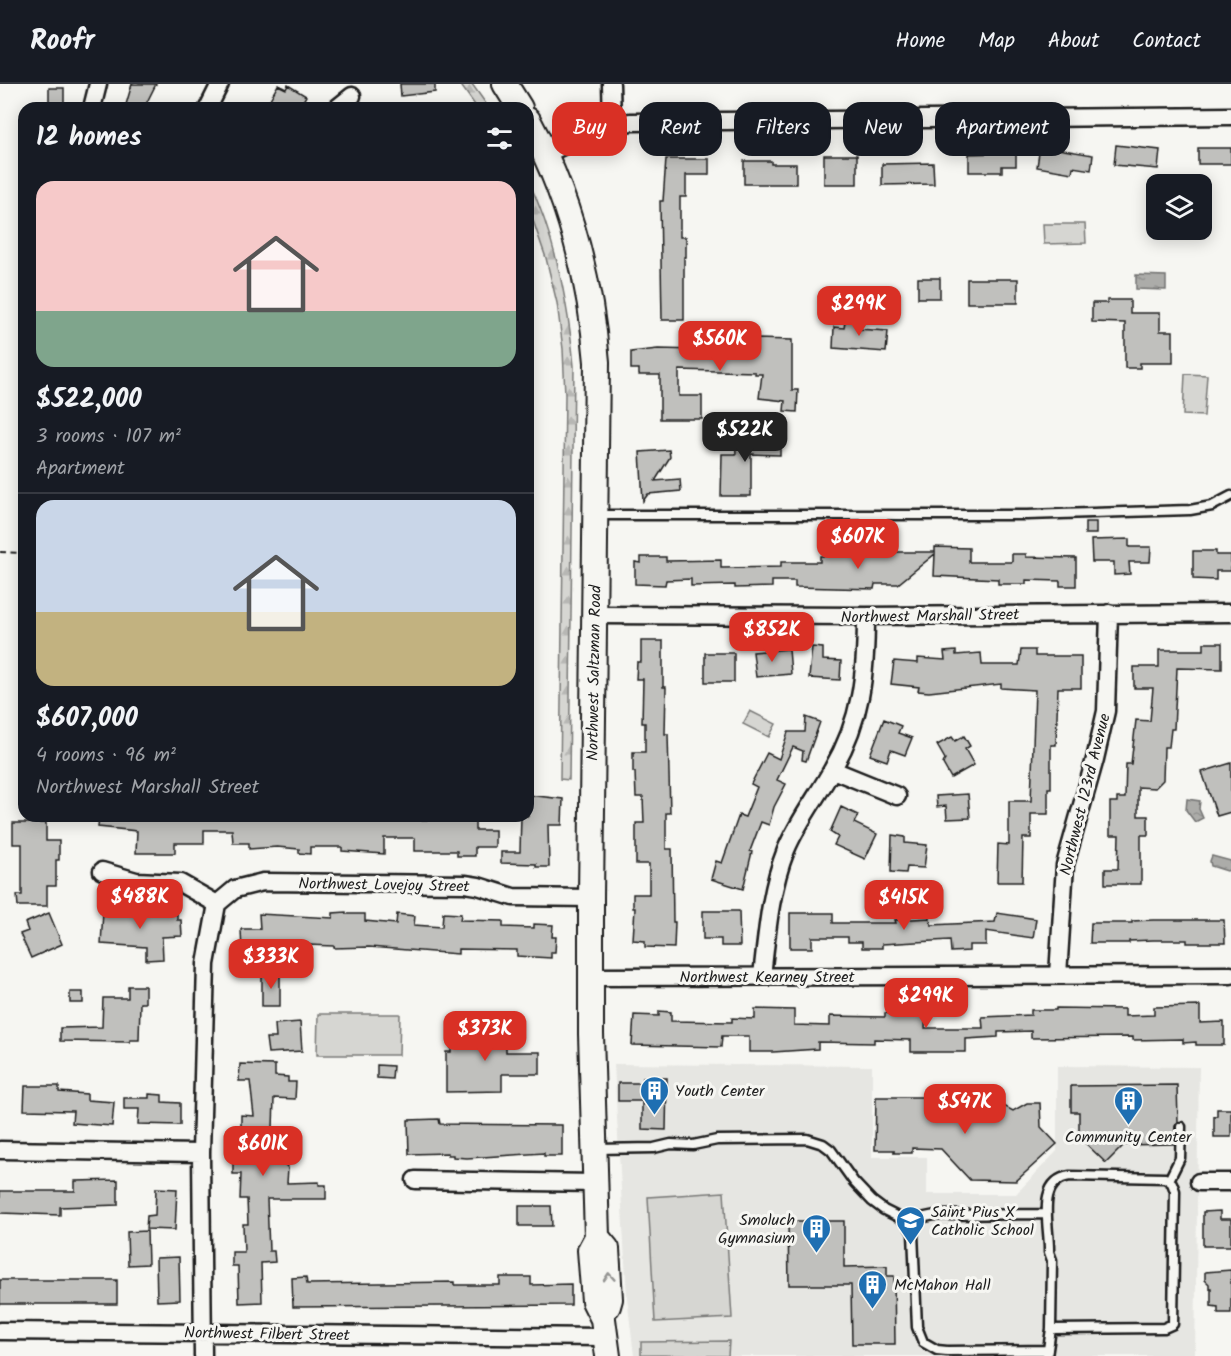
<!DOCTYPE html>
<html lang="en">
<head>
<meta charset="utf-8">
<style>
  body { margin:0; font-family:Kalam,sans-serif; background:#20242c; color:#f1f3f6; height:100vh; display:flex; flex-direction:column; font-size:22px; white-space:nowrap }
  * { box-sizing:border-box; margin:0 }
  p { font-size:20px; color:#9ea1a6 }
  .icon { flex:none; width:33px; height:33px; fill:none; stroke:currentColor; stroke-width:2; stroke-linecap:round; stroke-linejoin:round }
  .map { position:relative; flex:1; overflow:hidden }
  .panel { position:absolute; left:18px; top:18px; width:516px; height:720px; display:flex; flex-direction:column; background:#171b24; border-radius:18px; box-shadow:0 3px 15px #0003 }
  .panel>* { flex:none }
  .banner { position:absolute; left:552px; top:18px; width:570px; height:54px; display:flex; gap:12px }
  .fabs { position:absolute; left:1146px; top:90px; display:grid; gap:12px }
  .fabs a { display:grid; place-items:center; width:66px; height:66px; border-radius:12px; background:#171b24; box-shadow:0 3px 15px #0003; font-size:30px }
  .price { position:absolute; translate:-50% -51px; padding:0 14px; border-radius:12px; background:#d93025; color:#fff; font-size:20px; line-height:39px; filter:drop-shadow(0 2px 3px #0008) }
  .price::after { content:''; position:absolute; left:50%; top:36px; width:18px; height:14px; margin-left:-9px; background:inherit; clip-path:polygon(0 0,100% 0,50% 100%) }
  .price.active { background:#222; color:#fff }
  ul { padding:0; list-style:none }
  li { display:grid; align-content:center; gap:12px; height:318px; padding:0 18px }
  li+li { border-top:2px solid #363941 }
  li span { display:grid; place-items:center; height:186px; border-radius:18px; color:#555 }
  li>.icon { margin-inline-start:auto }
  span .icon { width:108px; height:108px; fill:#fffc; stroke-width:1 }
  li b { font-size:26px }
  h2 { display:flex; justify-content:space-between; align-items:center; height:72px; padding:0 18px; font-size:26px }
  .tag { padding:0 21px; border-radius:18px; background:#171b24; box-shadow:0 3px 15px #0003; font-size:21px; line-height:54px }
  .tag.active { background:#d93025; color:#fff }
  header { display:flex; align-items:center; gap:36px; box-sizing:border-box; height:84px; padding:0 30px; background:#171b24; border-bottom:2px solid #363941 }
  header strong { font-size:28px }
  nav { display:flex; gap:33px; margin-inline-start:auto; font-size:21px }
  .map>svg:first-child { display:block }
  .built { fill:#e6e6e2 }
  .forest { fill:url(#forest-firs); stroke:#797977; stroke-width:1.5 }
  .park { fill:#d6d6d2; stroke:#797977; stroke-width:1.5 }
  .water { fill:url(#water-ripples); stroke:#727271; stroke-width:1.5 }
  .building { fill:#c0c0bd; stroke:#1c1c1c; stroke-width:1.5 }
  .lines { fill:none; stroke-linecap:round; stroke-linejoin:round }
  .lane-casing { stroke:#1c1c1c; stroke-width:13 }
  .street-casing { stroke:#1c1c1c; stroke-width:21 }
  .secondary-casing { stroke:#1c1c1c; stroke-width:28 }
  .path { stroke:#1c1c1c; stroke-width:2; stroke-dasharray:6 4.5; stroke-linecap:butt }
  .lane { stroke:#f6f6f2; stroke-width:8 }
  .street { stroke:#f6f6f2; stroke-width:16 }
  .secondary { stroke:#f6f6f2; stroke-width:24 }
  .oneway { stroke:#949492 }
  .labels { text-anchor:middle; stroke-width:6; stroke-linejoin:round; paint-order:stroke }
  .street-label { font-size:16px; fill:#1c1c1c; stroke:#f6f6f2 }
  .poi-label { font-size:16px; fill:#1c1c1c; stroke:#f6f6f2; text-anchor:start }
</style>
</head>
<body>
<header>
<strong>Roofr</strong>
<nav><a>Home</a><a>Map</a><a>About</a><a>Contact</a></nav>
</header>
<div class="map">
<svg width="1231" height="1272" viewBox="0 0 1231 1272">
  <defs>
    <pattern id="forest-firs" width="22" height="20" patternUnits="userSpaceOnUse" patternTransform="scale(1.5)"><rect width="22" height="20" fill="#d6d6d2"/><path d="M5 1l3.5 6h-7zM16 11l3.5 6h-7z" fill="#b7b7b4"/></pattern>
    <pattern id="water-ripples" width="26" height="14" patternUnits="userSpaceOnUse" patternTransform="scale(1.5)"><rect width="26" height="14" fill="#acaca9"/><path d="M2 4q2-2 4 0t4 0M15 11q2-2 4 0t4 0" fill="none" stroke="#939391"/></pattern>
  </defs>
  <rect width="100%" height="100%" fill="#f6f6f2"/>
  <filter id="ink" filterUnits="userSpaceOnUse"><feTurbulence type="fractalNoise" baseFrequency=".0167" numOctaves="2"/><feDisplacementMap in="SourceGraphic" scale="12" xChannelSelector="R" yChannelSelector="G"/><feConvolveMatrix kernelMatrix="1 2 1 2 8 2 1 2 1" color-interpolation-filters="sRGB"/></filter>
  <g filter="url(#ink)">
    <path class="built" d="M614 980 872 982V1073H927V1110H1016L1057 1067V982L1199 983 1195 1272H634L627 1213Z"/>
    <path class="forest" d="M460 0H472L489 24H477Z
      M528 96C556 154 568 218 574 282L569 696 560 695 565 311 563 265 557 219 546 174 528 122Z"/>
    <path class="park" d="M1043 140H1085L1086 159 1044 160Z
      M1185 290 1207 291 1204 332 1183 331Z
      M750 627 776 640 769 653 743 640Z
      M318 930H400L399 971H317Z
      M724 1108 732 1234 655 1238 648 1113Z
      M729 1257 728 1272 641 1271V1258Z"/>
    <path class="water" d="M1136 191 1166 192V206L1136 205Z
      M1187 715 1200 717 1199 725 1203 734 1195 738 1186 726Z
      M1212 772 1231 777V785L1227 787 1211 782 1210 777Z"/>
    <path class="building" d="M132 0H156L144 24H125Z
      M400 0H435V8L401 12Z
      M278 1 286 5 288 1 306 12 299 24H265Z
      M49 4H64V20H49Z
      M1116 61 1160 66 1158 85 1114 81Z
      M1040 62 1093 71 1091 86 1073 83 1072 89 1037 83Z
      M1198 64H1231V80H1198Z
      M1001 69H1016V82H1002V88H969V70Z
      M824 71H857V100H824Z
      M666 75H709V91H686V113H680V153H686V173H684V236H662L660 117H663Z
      M744 77H771V80H796V100H744Z
      M933 79 934 100 882 101V80Z
      M918 194H940V214H918Z
      M967 195H1018V219H967Z
      M1107 216H1130V229H1160V247H1173V279H1140V284H1125V239L1092 238V219H1107Z
      M846 230 860 231 858 245 888 247 886 268 833 264 834 243 844 244Z
      M756 255 792 256V306H798L797 328 784 327 785 317 759 314 762 290H755V288L679 286V312H702V335H660V291H639V285H631V268L658 265 700 266 708 265V263L721 264V261L729 262V259H756Z
      M735 351H780V371L751 370V412H721L722 370H736Z
      M669 366 670 373 655 397 680 395 681 407 648 410 643 417 640 368Z
      M1085 438H1096V450H1085Z
      M1129 455V463H1151L1150 478H1129L1130 490 1114 491V478H1092L1091 456Z
      M935 463 969 464V478H1012V470H1026V473L1076 474V502H1060V497L1026 496V500H998V495L934 492 935 470 898 500H875L874 505 795 503V497H772V503L735 504V501L691 502V495L666 496 665 501 635 500V478L641 479V473H666V477L721 476V484L781 483V478H820V472H833V464L888 468H935Z
      M1193 467H1216V471H1231V487H1216V496L1193 495Z
      M641 557H663V603H666L665 650H668L670 729H666V765H672L673 838H675L674 864 645 863V857L633 856 635 824H633V810H649V780H636V739H644L643 713H636L635 688H633V668H645V639H642L643 595H636L637 578H641Z
      M1204 559H1222V585L1177 584 1174 645H1171L1169 663H1164L1163 696 1155 704 1138 703V732H1148V751H1141V800H1105V785H1118L1119 751H1110V718H1117V714H1125L1126 680H1131L1136 636 1150 637 1153 604H1134V583H1159V566H1204Z
      M812 563 823 564V576L841 577 840 596 809 594Z
      M789 565 791 590 756 593 753 568Z
      M1021 566H1035V572H1081V604H1058L1056 661H1051V704H1048V730H1031V754H1023L1022 798H997L998 760 1009 761V717H1031L1035 606 1001 604V600L929 608 918 607 919 603 891 600 894 577 918 579V574L945 576 944 568 956 567V571L981 569 982 581H1019Z
      M705 569H734V598H705Z
      M806 633 820 638 806 677 802 676 803 667 793 663 777 696 786 700 774 723 769 741 761 738 750 767 752 768 743 805 711 795 716 777 722 779 739 731 745 733 757 703 751 700 767 669 779 675 788 648H805Z
      M884 635 901 642 898 649 912 654 905 671 891 666 887 677 870 671Z
      M964 652 970 662 965 665 974 681 951 694 943 680 945 675 937 661 952 653 955 657Z
      M1231 679V728L1217 732 1202 688Z
      M968 710 970 734 947 735 946 722 937 723 936 712Z
      M528 711 563 715 562 741H548L549 783H536V780L501 779V768H520L521 732H528Z
      M841 723 858 731 854 739 877 750 865 775 834 761 838 753 830 748Z
      M99 732H156V734H186V732H311V734H367V732H405V736H457V733H475V746H495V763H475V772H457V767H415V754H384V770L342 767V763H310V770L299 769V765L277 763 249 765V759H233L232 746H204V759H175V769H136L137 747 98 743Z
      M13 739H46V757H59V776H56V802H47V822H18L17 811H22V760H13Z
      M892 751 905 753V759L927 761 924 784 907 783 906 789 891 788Z
      M162 823V830H177V836H181L182 852 162 853 163 875 146 876V863L101 860 103 828 116 829V826L144 827V824Z
      M703 827H739L740 862H721V855H703Z
      M346 828V830H365V837L396 840 397 830 415 832 414 841 442 843 443 829 461 830 460 836 503 837V843L534 844V840L553 841 552 853H556L555 868H551V874L517 872V866L458 865V870L369 863 334 864V862L308 861 307 869 288 868V861L260 862V867L242 868 241 845H260L259 830 333 834V829Z
      M49 829 62 860 31 874 20 850 28 847 25 839Z
      M790 829H833V839H896L895 836 930 834 931 841 995 838 997 829 1036 835 1033 854 986 847V861H969V867L951 868 950 856 882 860V864H862V858H848V853H812V864H790Z
      M1153 836H1224L1225 859H1187V856H1153L1129 857V859H1090L1091 839H1132V837Z
      M262 890H280V922H262Z
      M128 902H145V919H140L139 956H130V958L60 957V944L102 943 103 914H128Z
      M70 908H83V919H70Z
      M1200 922V939L1224 938V961H1196V958L1183 959V955L1133 956V953L1031 954V947L998 948V953L966 955V968H911V956L874 955V959L818 958V965L773 968H749V952H722L721 963 632 961 634 931 659 932V927L671 928V937L732 938V934L755 935V925L794 926V941L830 942V932L885 933V929L926 930 925 944H983L982 933 1031 931V926H1056V924L1125 925V932L1154 931V923Z
      M300 938 302 967 268 969 266 954H276L275 940Z
      M474 940H496V949L506 959V968H540V990H502V1007L446 1008V968H451V953H467V949H474Z
      M240 980 275 981V992L288 993V998H296L295 1015 274 1014 272 1074H279L288 1084 287 1099 319 1098V1101H326V1115H267L269 1167H274L275 1178 261 1179 262 1218 239 1219 238 1182H232V1168H244L243 1140H248L247 1115H240L241 1090H233V1073L247 1074 248 1048H241V1031L254 1032 250 997H239Z
      M377 981 393 982 392 995 377 994Z
      M643 994H667L666 1046 642 1045V1017H618V999H643Z
      M1177 1001 1178 1038 1175 1042 1174 1060 1124 1061 1106 1079 1079 1053V1028H1071V1002Z
      M25 1002H59V1008L87 1010V1016L114 1018 112 1042 72 1039 73 1027 24 1026Z
      M149 1010 162 1011V1018L180 1019V1041L138 1040 139 1025H124V1014H149Z
      M876 1013H929V1020H950L963 1027 974 1022 975 1026 998 1027 1002 1021 1013 1027 1027 1019H1040L1041 1043 1057 1060 1016 1097 970 1096 941 1065 912 1064V1069H894V1066H875Z
      M1217 1025H1231V1053H1214V1032H1217Z
      M439 1035 440 1040 562 1041V1072H544V1069L467 1074 453 1073V1071H448V1069L409 1070 408 1036Z
      M118 1096V1121L60 1123V1131L0 1129V1107H75V1097Z
      M156 1104 177 1105 175 1146 146 1145 147 1132 155 1131Z
      M519 1122H551L552 1142H519Z
      M1220 1127V1135H1231V1162H1203V1128Z
      M788 1137H844V1183L887 1182V1192H894L895 1260H852L851 1201H789Z
      M147 1147 148 1180 128 1181 127 1148Z
      M179 1173 180 1216 157 1217 156 1174Z
      M1231 1186V1229H1218V1223L1211 1222V1204H1209V1200L1205 1196V1188Z
      M306 1193 307 1200 454 1198V1201H500V1193H531V1201L571 1200V1221L293 1223 292 1194Z
      M0 1196H117V1220H0Z"/>
    <g class="lines">
      <defs>
        <path id="lane" d="M596 431H1027L1190 426 1212 422 1231 412
          M596 1065 654 1064 671 1060 693 1061 717 1056 807 1055 823 1060 831 1066 854 1098 872 1117 884 1126 906 1137 935 1131 1047 1130
          M1169 1096 1180 1074 1181 1043
          M906 1137 913 1149 917 1243 923 1258 937 1266 947 1267 1048 1266
          M1047 1272 1051 1245 1052 1176 1049 1168C1050 1142 1035 1097 1070 1092L1165 1094 1172 1099 1175 1107 1173 1240 1164 1244 1051 1245"/>
        <path id="street" d="M611 0 612 39
          M92 24 98 0
          M208 24 220 0
          M337 24 352 12
          M546 70 604 42 631 38 1231 32
          M594 531 866 532 1231 529
          M833 686 897 712
          M102 787 136 797 180 799 217 820
          M217 820 235 805 263 798 465 800 478 802 513 813 591 814
          M1058 891 1065 781 1095 675 1106 627 1109 529
          M762 892C767 849 770 806 786 766 798 737 817 713 832 686 862 635 866 589 866 532
          M591 893 1231 891
          M0 1066 201 1069
          M415 1096 595 1099
          M1199 1098H1231
          M0 1247 605 1253
          M203 1272 201 1069 206 880 217 820"/>
        <path id="secondary" d="M505 0 520 24
          M528 36C569 112 590 192 597 278L591 814V950L597 1153 590 1166 594 1217 603 1235 608 1272
          M597 1153 607 1165 610 1215 608 1222"/>
      </defs>
      <use href="#lane" class="lane-casing"/>
      <use href="#street" class="street-casing"/>
      <use href="#secondary" class="secondary-casing"/>
      <path class="path" d="M0 468 24 469"/>
      <use href="#lane" class="lane"/>
      <use href="#street" class="street"/>
      <use href="#secondary" class="secondary"/>
    </g>
    <defs><path id="oneway-chevron" d="M-2-3.5L2.5 0L-2 3.5" fill="none" stroke-width="1.6" stroke-linecap="round" stroke-linejoin="round" transform="scale(1.5)"/></defs>
    <use class="oneway" href="#oneway-chevron" transform="translate(609 1193) rotate(-94)"/>
  </g>
  <defs>
    <symbol id="building-pin" viewBox="-11 -11 22 30"><path d="M0 17L-7.5 6A9.5 9.5 0 1 1 7.5 6Z" fill="#1f6fb2" stroke="#f6f6f2"/><path d="M-4-6H4V6H1V3H-1V6H-4ZM-2.5-4.3h1.7v1.8h-1.7ZM.8-4.3h1.7v1.8H.8ZM-2.5-1h1.7V.8h-1.7ZM.8-1h1.7V.8H.8Z" fill="#fff"/></symbol>
    <symbol id="school-pin" viewBox="-11 -11 22 30"><path d="M0 17L-7.5 6A9.5 9.5 0 1 1 7.5 6Z" fill="#1f6fb2" stroke="#f6f6f2"/><path d="M0-5L7-2L0 1L-7-2ZM-4 1L0 2.5L4 1V4Q0 6-4 4Z" fill="#fff"/></symbol>
  </defs>
  <g fill-rule="evenodd">
    <use href="#building-pin" x="638" y="990" width="33" height="45"/>
    <use href="#building-pin" x="1112" y="1000" width="33" height="45"/>
    <use href="#school-pin" x="894" y="1120" width="33" height="45"/>
    <use href="#building-pin" x="800" y="1128" width="33" height="45"/>
    <use href="#building-pin" x="856" y="1184" width="33" height="45"/>
  </g>
  <g class="labels">
    <g class="street-label">
      <text transform="translate(930 531) rotate(-1)" y="6">Northwest Marshall Street</text>
      <text transform="translate(593 589) rotate(-89)" y="6">Northwest Saltzman Road</text>
      <text transform="translate(1084 710) rotate(-76)" y="6">Northwest 123rd Avenue</text>
      <text transform="translate(384 800) rotate(1)" y="6">Northwest Lovejoy Street</text>
      <text x="767" y="898">Northwest Kearney Street</text>
      <text transform="translate(267 1249) rotate(1)" y="6">Northwest Filbert Street</text>
    </g>
    <g class="poi-label">
      <text x="675" y="1012">Youth Center</text>
      <text x="1128" y="1058" text-anchor="middle">Community Center</text>
      <text x="931" y="1133">Saint Pius X<tspan x="931" dy="18">Catholic School</tspan></text>
      <text x="795" y="1141" text-anchor="end">Smoluch<tspan x="795" dy="18">Gymnasium</tspan></text>
      <text x="894" y="1206">McMahon Hall</text>
    </g>
  </g>
</svg>
<div class="fabs">
<a><svg class="icon" aria-label="layers" viewBox="0 0 24 24"><path d="M12 4l9 5-9 5-9-5zM3 14l9 5 9-5"/></svg></a>
</div>
<b class="price" style="left:859px;top:253px">$299K</b>
<b class="price" style="left:720px;top:288px">$560K</b>
<b class="price active" style="left:745px;top:379px">$522K</b>
<b class="price" style="left:858px;top:486px">$607K</b>
<b class="price" style="left:772px;top:579px">$852K</b>
<b class="price" style="left:140px;top:846px">$488K</b>
<b class="price" style="left:904px;top:847px">$415K</b>
<b class="price" style="left:271px;top:906px">$333K</b>
<b class="price" style="left:926px;top:945px">$299K</b>
<b class="price" style="left:485px;top:978px">$373K</b>
<b class="price" style="left:965px;top:1051px">$547K</b>
<b class="price" style="left:263px;top:1093px">$601K</b>
<div class="banner">
<a class="tag active">Buy</a>
<a class="tag">Rent</a>
<a class="tag">Filters</a>
<a class="tag">New</a>
<a class="tag">Apartment</a>
</div>
<section class="panel">
<h2>12 homes<svg class="icon" aria-label="filters" viewBox="0 0 24 24"><path d="M4 7h16M4 17h16"/><circle cx="9" cy="7" r="2"/><circle cx="15" cy="17" r="2"/></svg></h2>
<ul>
<li><span style="background:linear-gradient(#f6c9c9 70%,#7fa58c 0)"><svg class="icon" aria-label="home" viewBox="0 0 24 24"><path d="M3 11l9-7 9 7M6 9v11h12V9"/></svg></span><div><b>$522,000</b><p>3 rooms · 107 m²</p><p>Apartment</p></div></li>
<li><span style="background:linear-gradient(#c9d6e8 60%,#c2b280 0)"><svg class="icon" aria-label="home" viewBox="0 0 24 24"><path d="M3 11l9-7 9 7M6 9v11h12V9"/></svg></span><div><b>$607,000</b><p>4 rooms · 96 m²</p><p>Northwest Marshall Street</p></div></li>
</ul>
</section>
</div>
</body>
</html>
